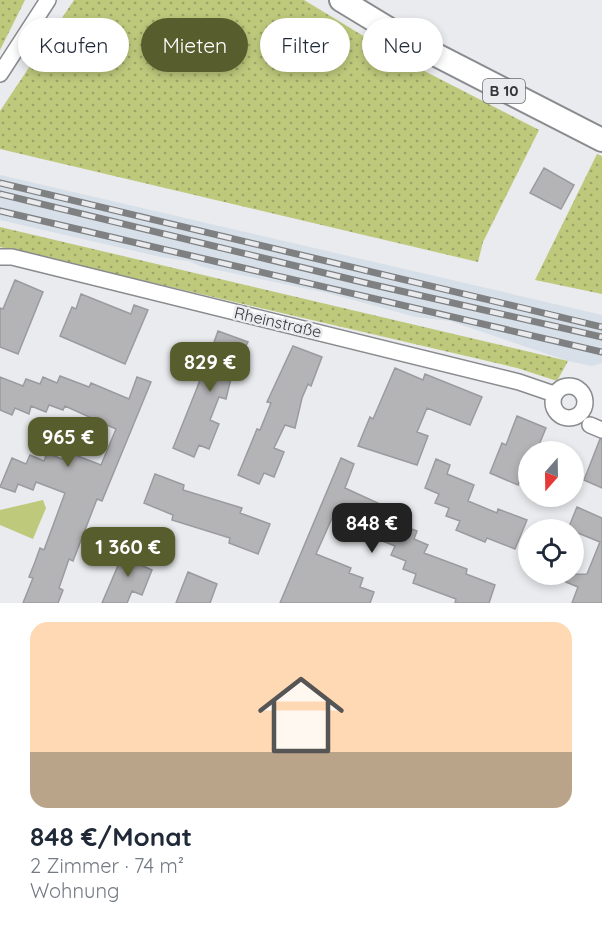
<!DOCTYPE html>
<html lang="de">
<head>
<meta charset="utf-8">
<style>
  body { margin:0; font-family:Quicksand,sans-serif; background:#f6f6f7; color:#1f2937; height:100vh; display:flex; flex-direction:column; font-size:22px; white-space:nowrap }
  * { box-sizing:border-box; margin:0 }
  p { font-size:20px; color:#747a83 }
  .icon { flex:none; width:33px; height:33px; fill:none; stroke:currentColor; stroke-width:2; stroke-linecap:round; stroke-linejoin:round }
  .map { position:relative; height:603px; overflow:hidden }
  .details { display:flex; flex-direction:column; background:#fff; flex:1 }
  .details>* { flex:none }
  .banner { position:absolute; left:18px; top:18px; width:567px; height:54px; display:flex; gap:12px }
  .needle { width:39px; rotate:200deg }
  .tools { position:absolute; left:518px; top:441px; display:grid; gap:12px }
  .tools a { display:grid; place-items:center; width:66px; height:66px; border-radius:50%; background:#fff; box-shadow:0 3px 9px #0003; font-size:30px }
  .price { position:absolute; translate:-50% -51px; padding:0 14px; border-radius:12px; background:#575d2c; color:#fff; font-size:20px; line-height:39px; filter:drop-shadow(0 2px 3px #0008) }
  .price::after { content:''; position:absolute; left:50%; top:36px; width:18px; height:14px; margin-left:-9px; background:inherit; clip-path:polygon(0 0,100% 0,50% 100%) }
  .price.active { background:#222; color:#fff }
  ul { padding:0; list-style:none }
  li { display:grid; align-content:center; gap:12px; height:318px; padding:0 30px }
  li+li { border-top:2px solid #e0e1e3 }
  li span { display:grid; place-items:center; height:186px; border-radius:18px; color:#555 }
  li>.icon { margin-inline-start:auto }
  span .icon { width:108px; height:108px; fill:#fffc; stroke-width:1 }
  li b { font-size:26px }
  .tag { padding:0 21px; border-radius:27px; background:#fff; box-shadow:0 3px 9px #0003; font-size:21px; line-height:54px }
  .tag.active { background:#575d2c; color:#fff }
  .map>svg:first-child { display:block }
  .built { fill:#d7dfe8 }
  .grass { fill:url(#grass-dots) }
  .green { fill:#bec97c }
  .building { fill:#b4b4b7; stroke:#9a9b9e; stroke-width:1.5 }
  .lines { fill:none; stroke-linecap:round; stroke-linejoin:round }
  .minor-casing { stroke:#898b8e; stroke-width:18 }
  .primary-casing { stroke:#898b8e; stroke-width:26 }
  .minor { stroke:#fff; stroke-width:15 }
  .primary { stroke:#fff; stroke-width:22 }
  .rail-casing { stroke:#7f8082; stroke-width:7 }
  .rail { stroke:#e9ebee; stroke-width:4.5; stroke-dasharray:14; stroke-linecap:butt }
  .labels { text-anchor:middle; stroke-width:5; stroke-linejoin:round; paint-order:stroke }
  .shield { fill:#e9ebee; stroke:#6a6c6d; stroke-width:1.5 }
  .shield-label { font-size:15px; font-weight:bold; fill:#343536 }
  .street-label { font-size:16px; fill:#343536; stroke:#e9ebee }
</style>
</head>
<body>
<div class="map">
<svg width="602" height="603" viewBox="0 0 602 603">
  <defs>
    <pattern id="grass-dots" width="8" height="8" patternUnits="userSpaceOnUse" patternTransform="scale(1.5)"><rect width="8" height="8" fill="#bec97c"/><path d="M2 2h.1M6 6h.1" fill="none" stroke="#9ba466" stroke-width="1.8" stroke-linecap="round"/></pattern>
  </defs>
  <rect width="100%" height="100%" fill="#e9ebee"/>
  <path class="built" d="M0 175 602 315V363L592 366 568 361 450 321 416 317 327 293 203 267 188 261 161 257 0 220Z"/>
  <path class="grass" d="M0 0H25L0 50Z
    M74 0H304L403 60 539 130 483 242 478 262 0 149V111Z
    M597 154 602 156V294L535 280Z
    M0 227 568 361 557 381 517 368 0 247Z"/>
  <path class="green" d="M43 500 46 508 33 539 0 525V510Z"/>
  <path class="building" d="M544 168 574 185 561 209 530 193Z
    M15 280 43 292 18 354 0 347V308L3 309Z
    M81 294 131 314 134 305 148 310 125 364 60 336 72 307 76 309Z
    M218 331 248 342 233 370 226 399 219 397 210 420 219 424 209 449 199 445 194 457 173 448 197 388 202 374 198 373 209 344 213 345Z
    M293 346 322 357 311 386 308 384 302 398 295 428 285 425 274 448 284 452 274 477 264 473 259 484 238 475 257 429 260 430 271 403 267 402Z
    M395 368 423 380 425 374 482 397 470 425 427 408 417 432 428 436 417 465 358 446 370 417 373 419Z
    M60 376 89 387 91 383 129 399 137 377 151 382 102 501 97 499 73 561 69 559 59 588 63 590 58 603H23L33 578 29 577 35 562 40 548 44 550 65 493 36 482 33 490 18 484 15 492 0 487 12 458 26 464 30 455 44 461 47 453 62 459 65 451 101 465 116 429 65 406 63 410 49 405 46 412 31 406 29 414 15 408 12 415 0 410V377L23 386 26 379 40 384 43 377 57 383Z
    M517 416 546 428 536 452H528V460L518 485 490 473 502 443 506 445Z
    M600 439 602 440V488L584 480Z
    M341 458 354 464 345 488 406 516 403 526 417 531 414 539 428 545 424 553 467 569 466 574 495 585 489 603H455L456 599 413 583 416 574 403 569 406 561 391 555 395 546 380 540 382 536 333 516 316 554 351 568 349 573 363 578 360 587 374 592 370 603H280Z
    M436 459 450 465 447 474 474 485 468 501 497 513 498 509 527 520 515 549 487 538 485 542 456 530 460 521 446 516 449 508 435 503 439 494 425 488Z
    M155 474 184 485 183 490 242 508 240 513 270 524 258 554 229 543 230 538 172 520 173 515 144 503Z
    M577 507 602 518V603H572L578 587 549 575 587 574 600 542 568 529Z
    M126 547 147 556 143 566 152 570 142 595 132 591 127 603H102Z
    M188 572 217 584 210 603H176Z"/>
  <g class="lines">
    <defs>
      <path id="minor" d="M0 74 48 0
        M0 257H12L519 382 554 394
        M553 402a16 16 0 1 1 32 0a16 16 0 1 1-32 0Z
        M590 425 602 430"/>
      <path id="primary" d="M341 0 407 40 602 140"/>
    </defs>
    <use href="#minor" class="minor-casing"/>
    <use href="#primary" class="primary-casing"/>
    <use href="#minor" class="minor"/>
    <use href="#primary" class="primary"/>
    <defs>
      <path id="rail" d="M0 183 602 327
        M0 194 370 284 602 337
        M0 211 602 352"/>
    </defs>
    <use href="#rail" class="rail-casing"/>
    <use href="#rail" class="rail"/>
  </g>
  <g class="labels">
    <rect class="shield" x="483" y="79" width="42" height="24" rx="4.5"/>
    <g class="shield-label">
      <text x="504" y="96">B 10</text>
    </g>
    <g class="street-label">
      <text transform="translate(278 322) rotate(13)" y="6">Rheinstraße</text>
    </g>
  </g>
</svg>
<div class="tools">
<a><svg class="needle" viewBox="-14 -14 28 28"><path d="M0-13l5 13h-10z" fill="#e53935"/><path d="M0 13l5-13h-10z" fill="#747a83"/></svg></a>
<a><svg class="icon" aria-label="locate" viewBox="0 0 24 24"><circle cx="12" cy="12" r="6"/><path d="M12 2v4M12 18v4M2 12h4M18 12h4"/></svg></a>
</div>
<b class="price" style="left:210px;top:393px">829 €</b>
<b class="price" style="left:68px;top:468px">965 €</b>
<b class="price active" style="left:372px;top:554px">848 €</b>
<b class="price" style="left:128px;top:578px">1 360 €</b>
<div class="banner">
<a class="tag">Kaufen</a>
<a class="tag active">Mieten</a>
<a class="tag">Filter</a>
<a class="tag">Neu</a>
</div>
</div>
<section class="details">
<ul>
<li><span style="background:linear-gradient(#ffd9b3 70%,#b9a48a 0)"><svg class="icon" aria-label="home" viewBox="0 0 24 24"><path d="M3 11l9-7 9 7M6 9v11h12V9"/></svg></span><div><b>848 €/Monat</b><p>2 Zimmer · 74 m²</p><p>Wohnung</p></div></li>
</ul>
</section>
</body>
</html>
